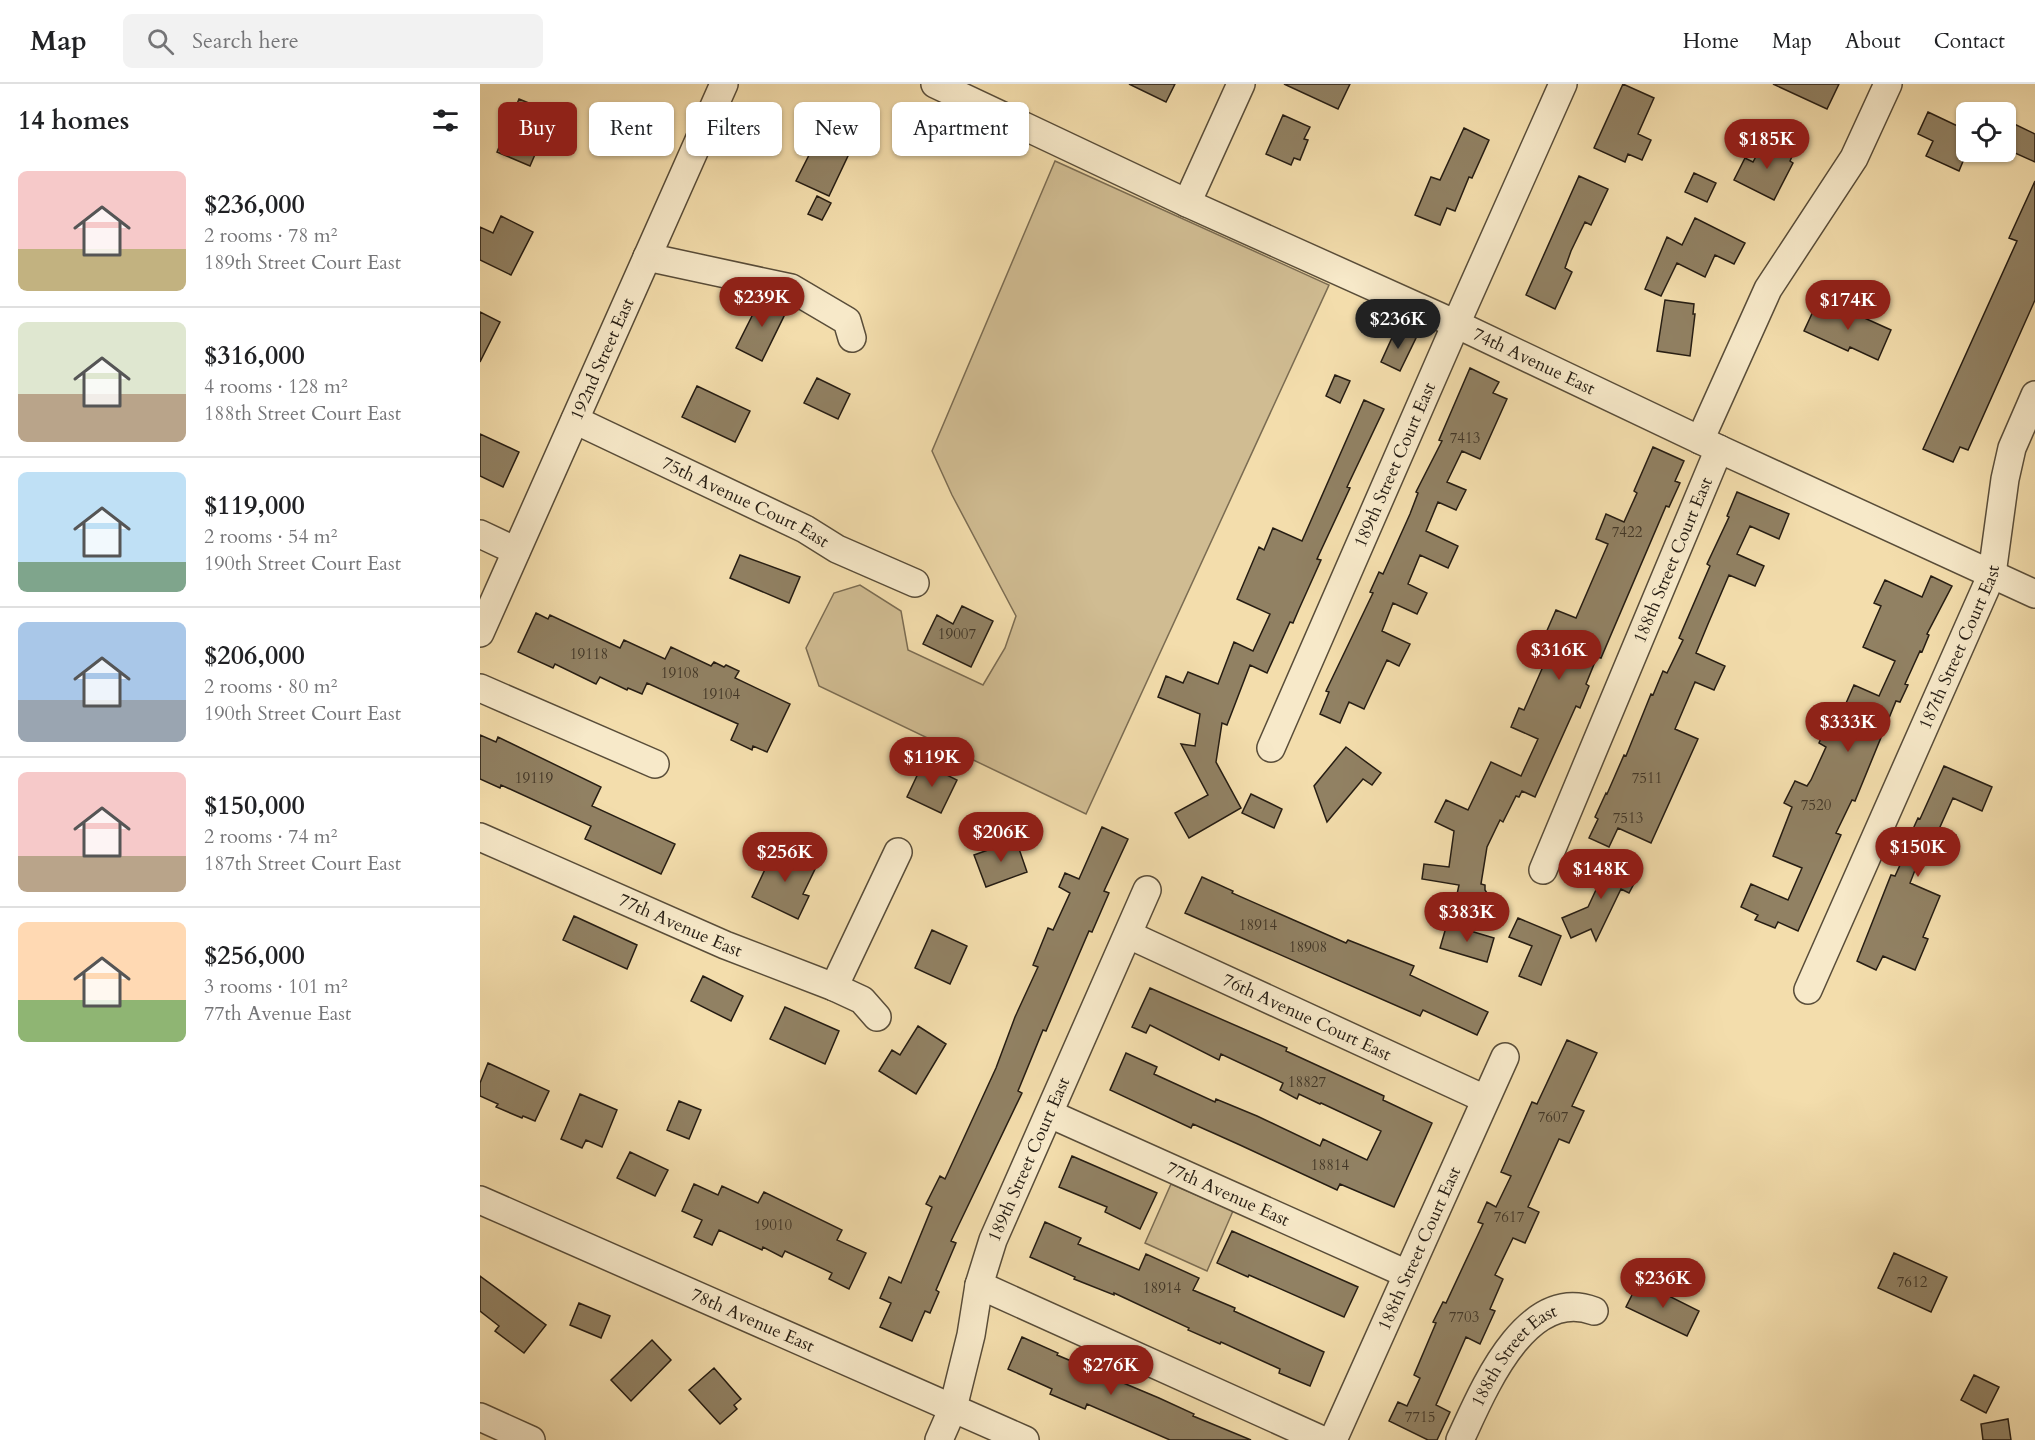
<!DOCTYPE html>
<html lang="en">
<head>
<meta charset="utf-8">
<style>
  body { margin:0; font-family:Cardo,serif; background:#f2f2f2; color:#202124; height:100vh; display:flex; flex-direction:column; font-size:22px; white-space:nowrap }
  * { box-sizing:border-box; margin:0 }
  p { font-size:20px; color:#757577 }
  .icon { flex:none; width:33px; height:33px; fill:none; stroke:currentColor; stroke-width:2; stroke-linecap:round; stroke-linejoin:round }
  .map { position:relative; flex:1; overflow:hidden }
  .side { display:flex; flex-direction:column; background:#fff; width:480px }
  .side>* { flex:none }
  .hud { position:absolute; left:18px; top:18px; width:570px; height:54px; display:flex; gap:12px }
  .fabs { position:absolute; left:1476px; top:18px; display:grid; gap:12px }
  .fabs a { display:grid; place-items:center; width:60px; height:60px; border-radius:9px; background:#fff; box-shadow:0 2px 4px #0004; font-size:30px }
  .price { position:absolute; translate:-50% -51px; padding:0 14px; border-radius:21px; background:#8f2418; color:#fff; font-size:20px; line-height:39px; filter:drop-shadow(0 2px 3px #0008) }
  .price::after { content:''; position:absolute; left:50%; top:36px; width:18px; height:14px; margin-left:-9px; background:inherit; clip-path:polygon(0 0,100% 0,50% 100%) }
  .price.current { background:#222; color:#fff }
  ul { padding:0; list-style:none }
  li { display:flex; align-items:center; gap:18px; height:150px; padding:0 18px }
  li+li { border-top:2px solid #e0e0e0 }
  li span { display:grid; place-items:center; flex:none; width:168px; height:120px; border-radius:9px; color:#555 }
  li>.icon { margin-inline-start:auto }
  span .icon { width:72px; height:72px; fill:#fffc; stroke-width:1 }
  li b { font-size:26px }
  h2 { display:flex; justify-content:space-between; align-items:center; height:72px; padding:0 18px; font-size:26px }
  .chip { padding:0 21px; border-radius:9px; background:#fff; box-shadow:0 2px 4px #0004; font-size:21px; line-height:54px }
  .chip.current { background:#8f2418; color:#fff }
  header { display:flex; align-items:center; gap:36px; box-sizing:border-box; height:84px; padding:0 30px; background:#fff; border-bottom:2px solid #e0e0e0 }
  header strong { font-size:28px }
  nav { display:flex; gap:33px; margin-inline-start:auto; font-size:21px }
  .search { width:420px; height:54px; background:#f2f2f2; display:flex; align-items:center; gap:15px; box-sizing:border-box; padding:0 21px; border-radius:9px; color:#757577; font-size:22px }
  main { display:flex; flex:1; min-height:0 }
  .map>svg:first-child { display:block }
  .green { fill:#d0bc92; stroke:#7b6c52; stroke-width:1.5 }
  .building { fill:#918163; stroke:#261d13; stroke-width:1.5 }
  .lines { fill:none; stroke-linecap:round; stroke-linejoin:round }
  .minor-casing { stroke:#594d39; stroke-width:30 }
  .minor { stroke:#f7e9c9; stroke-width:27 }
  .labels { text-anchor:middle; stroke-width:5; stroke-linejoin:round; paint-order:stroke }
  .number-label { font-size:15px; fill:#413627 }
  .street-label { font-size:18px; fill:#261d13; stroke:#f7e9c9 }
</style>
</head>
<body>
<header>
<strong>Map</strong>
<div class="search"><svg class="icon" aria-label="search" viewBox="0 0 24 24"><circle cx="10" cy="10" r="6"/><path d="M15 15l6 6"/></svg>Search here</div>
<nav><a>Home</a><a>Map</a><a>About</a><a>Contact</a></nav>
</header>
<main>
<section class="side">
<h2>14 homes<svg class="icon" aria-label="filters" viewBox="0 0 24 24"><path d="M4 7h16M4 17h16"/><circle cx="9" cy="7" r="2"/><circle cx="15" cy="17" r="2"/></svg></h2>
<ul>
<li><span style="background:linear-gradient(#f6c9c9 65%,#c2b280 0)"><svg class="icon" aria-label="home" viewBox="0 0 24 24"><path d="M3 11l9-7 9 7M6 9v11h12V9"/></svg></span><div><b>$236,000</b><p>2 rooms · 78 m²</p><p>189th Street Court East</p></div></li>
<li><span style="background:linear-gradient(#dfe7d0 60%,#b9a48a 0)"><svg class="icon" aria-label="home" viewBox="0 0 24 24"><path d="M3 11l9-7 9 7M6 9v11h12V9"/></svg></span><div><b>$316,000</b><p>4 rooms · 128 m²</p><p>188th Street Court East</p></div></li>
<li><span style="background:linear-gradient(#bfe0f5 75%,#7fa58c 0)"><svg class="icon" aria-label="home" viewBox="0 0 24 24"><path d="M3 11l9-7 9 7M6 9v11h12V9"/></svg></span><div><b>$119,000</b><p>2 rooms · 54 m²</p><p>190th Street Court East</p></div></li>
<li><span style="background:linear-gradient(#a9c7e8 65%,#9aa5b1 0)"><svg class="icon" aria-label="home" viewBox="0 0 24 24"><path d="M3 11l9-7 9 7M6 9v11h12V9"/></svg></span><div><b>$206,000</b><p>2 rooms · 80 m²</p><p>190th Street Court East</p></div></li>
<li><span style="background:linear-gradient(#f6c9c9 70%,#b9a48a 0)"><svg class="icon" aria-label="home" viewBox="0 0 24 24"><path d="M3 11l9-7 9 7M6 9v11h12V9"/></svg></span><div><b>$150,000</b><p>2 rooms · 74 m²</p><p>187th Street Court East</p></div></li>
<li><span style="background:linear-gradient(#ffd9b3 65%,#8fb573 0)"><svg class="icon" aria-label="home" viewBox="0 0 24 24"><path d="M3 11l9-7 9 7M6 9v11h12V9"/></svg></span><div><b>$256,000</b><p>3 rooms · 101 m²</p><p>77th Avenue East</p></div></li>
</ul>
</section>
<div class="map">
<svg width="1555" height="1356" viewBox="0 0 1555 1356">
  <rect width="100%" height="100%" fill="#f3ddac"/>
  <filter id="stains"><feTurbulence type="fractalNoise" baseFrequency=".00333" numOctaves="4"/><feColorMatrix values="0 0 0 0 .2 0 0 0 0 .09 0 0 0 0 .02 0 0 0 .5 -.17"/></filter>
  <radialGradient id="worn" r=".72"><stop offset=".6" stop-color="#630" stop-opacity="0"/><stop offset="1" stop-color="#630" stop-opacity=".3"/></radialGradient>
  <path class="green" d="M575 77 849 201 606 730 339 602 326 564 354 509 380 501 421 527 428 566 503 601 525 564 536 532 472 411 452 367Z
    M691 1100 753 1127 727 1187 665 1159Z"/>
  <path class="building" d="M649 0H695L686 18Z
    M804 0H870L858 25Z
    M1143 0 1174 14 1158 50 1171 56 1162 76 1148 70 1145 78 1114 64Z
    M1293 0H1359L1347 25Z
    M39 15 73 29 50 82 17 68Z
    M1448 28 1486 46V70L1479 87 1446 72 1453 57 1438 50Z
    M803 31 830 43 824 55 828 56 820 76 814 74 811 81 786 70Z
    M1526 36 1555 50V78L1526 65Z
    M336 37 376 55 349 112 316 97 330 69 322 65Z
    M984 44 1009 56 992 94 989 93 975 127 967 124 960 141 935 131 951 93 960 96Z
    M1288 55 1314 68 1310 77 1313 79 1294 116 1254 96 1265 74 1273 78 1281 63 1283 64Z
    M1214 89 1236 99 1227 118 1205 108Z
    M1099 92 1128 105 1111 141 1105 138 1091 167 1085 184 1092 188 1075 225 1046 211Z
    M1555 97V216L1488 366 1480 363 1473 378 1443 365 1537 157 1529 154Z
    M337 112 351 119 342 136 328 130Z
    M21 132 53 148 31 191 0 176V143L13 149Z
    M1215 134 1265 159 1254 180 1235 171 1225 193 1197 179 1181 212 1165 205 1187 153 1202 161Z
    M281 214 291 216 308 224 282 277 256 264Z
    M1185 216 1214 220 1213 230H1215L1210 272 1177 267Z
    M1336 221 1355 230 1358 222 1411 246 1398 276 1370 263 1368 267 1324 247Z
    M0 228 20 238 0 278Z
    M916 245 936 254 920 287 901 278Z
    M990 284 1019 298 1013 309 1027 315 1000 375 982 367 967 398 986 406 976 426 958 418 946 447 978 462 968 484 940 471 928 500 947 509 937 530 913 519 902 547 930 560 919 582 907 576 884 625 869 618 860 639 840 630 849 608 846 607 893 509 890 508 899 488 903 490 930 430 938 409 936 408 962 357 959 356Z
    M855 291 870 297 860 319 846 312Z
    M337 294 370 310 358 335 324 319Z
    M217 302 270 327 255 358 202 333Z
    M884 316 904 325 867 403 870 404 837 475 841 476 819 525 813 539 810 538 787 589 770 581 747 641 742 639 736 678 761 724 709 754 695 729 728 711 701 660 715 662 720 630 678 613 686 592 703 599 708 588 738 600 754 558 773 567 790 530 757 515 779 463 784 466 793 444 822 457Z
    M0 350 39 368 23 403 0 392Z
    M1173 363 1204 377 1195 397 1200 399 1189 423 1186 422 1121 574 1117 573 1106 600 1109 602 1100 624 1096 622 1055 713 1042 707 1039 713 1036 712 1023 738 1020 736 1007 763 1001 800 1005 801V806L1016 823 1000 834 987 811 977 810 979 801 942 795 944 780 969 783 974 747 955 738 966 716 988 726 1011 678 1041 692 1058 655 1031 643 1039 624 1044 626 1075 555 1065 551 1076 526 1096 534 1128 460 1116 455 1126 430 1144 438 1157 409 1154 407Z
    M1257 408 1309 430 1299 455 1270 442 1257 470 1284 482 1275 502 1249 491 1228 540 1216 569 1245 582 1234 606 1215 598 1195 645 1218 655 1171 759 1138 744 1129 763 1109 754 1118 735 1115 733 1126 709 1127 710 1144 671 1146 672 1171 610 1173 611 1183 587 1187 589 1203 556 1199 554 1230 482 1227 480 1249 433 1247 432Z
    M260 471 320 493 309 519 250 494Z
    M1451 492 1472 502 1447 550 1449 551 1442 568 1440 567 1425 600 1428 601 1420 618 1416 617 1375 717 1372 716 1356 749 1361 751 1318 847 1298 838 1295 844 1275 836 1278 831 1261 823 1271 800 1308 816 1322 784 1293 772 1312 723 1304 719 1315 697 1327 702 1331 696 1346 663 1339 659 1348 638 1356 642 1374 601 1399 612 1415 577 1383 563 1401 522 1394 519 1405 496 1442 513Z
    M482 522 513 537 491 583 443 560 457 531 473 540Z
    M56 529 68 535 70 531 140 564 144 556 185 575 191 563 231 582 234 578 244 583 246 581 259 587 255 594 310 620 287 668 273 662 272 666 251 656 258 640 167 599 162 610 148 604 147 606 120 593 116 600 75 580 73 584 38 568Z
    M0 651 16 658 18 653 121 703 112 722 195 760 181 790 105 755 111 742 21 701 20 704 0 695Z
    M866 663 901 689 892 701 883 695 847 738 834 702Z
    M443 679 477 696 461 729 427 713Z
    M1464 682 1512 703 1502 727 1473 714 1460 743 1476 751 1466 773 1444 763 1430 799 1460 812 1443 853 1448 855 1435 886 1403 872 1396 886 1377 877 1411 791 1415 792 1431 757 1428 756 1438 734 1440 735Z
    M771 710 802 725 794 744 762 729Z
    M622 743 648 755 624 807 629 809 612 848 609 847 566 947 563 946 538 1007 542 1009 471 1157 476 1159 456 1206 459 1208 450 1229 445 1227 432 1257 400 1243 411 1219 400 1214 409 1193 421 1199 452 1123 446 1120 460 1092 465 1095 516 984 535 933 558 883 553 881 568 844 573 846 590 809 579 803 585 789 599 795Z
    M536 756 547 788 506 803 494 771Z
    M296 762 337 781 323 810 329 812 318 835 272 813Z
    M1124 775 1158 792 1149 809 1141 805 1116 857 1111 845 1091 854 1082 834 1108 823 1121 795 1115 792Z
    M722 793 753 807 752 809 866 859 868 856 934 882 930 891 1008 928 997 951 943 926 940 932 705 829Z
    M94 832 157 861 147 885 83 856Z
    M1038 834 1081 852 1061 901 1039 892 1052 862 1029 853Z
    M967 840 1014 854 1007 878 960 864Z
    M452 846 487 862 470 900 435 884Z
    M223 892 263 912 251 937 211 917Z
    M670 904 807 964 806 967 904 1012 903 1016 952 1039 914 1123 860 1100 857 1106 760 1061 713 1040 711 1044 630 1006 646 969 677 983 674 990 735 1018 736 1015 777 1032 840 1062 843 1055 887 1076 901 1047 841 1019 840 1020 819 1010 817 1015 800 1006 803 999 741 970 739 976 670 941 666 949 652 943Z
    M305 923 359 947 345 980 290 955Z
    M438 942 466 960 436 1010 399 987 412 966 420 971Z
    M1087 956 1117 969 1092 1022 1104 1027 1089 1059 1079 1055 1048 1123 1059 1128 1045 1159 1033 1154 1015 1191 1023 1195 1010 1225 1015 1227 1000 1260 986 1253 956 1321 970 1328 957 1356H948L909 1337 918 1318 927 1322 940 1294 934 1291 956 1239 953 1238 963 1218 966 1219 1003 1140 998 1138 1007 1118 1016 1123 1031 1092 1021 1088 1052 1018 1057 1020Z
    M8 979 69 1007 55 1037 43 1032 42 1034 16 1023 18 1020 0 1012V999Z
    M100 1010 137 1026 122 1063 106 1056 102 1064 81 1055Z
    M199 1017 221 1026 209 1055 187 1046Z
    M150 1068 188 1086 175 1112 137 1094Z
    M592 1072 677 1109 660 1145 625 1128 627 1123 579 1103Z
    M214 1100 238 1111 242 1102 278 1119 284 1108 362 1146 357 1156 386 1169 369 1205 349 1195 352 1189 305 1167 302 1173 283 1163 282 1166 239 1146 232 1161 214 1153 222 1136 202 1127Z
    M565 1138 601 1154 598 1160 659 1186 666 1170 719 1194 713 1206 755 1224 754 1227 844 1268 830 1302 799 1289 800 1285 741 1258 740 1260 708 1246 709 1244 634 1209V1211L594 1195 595 1193 550 1173Z
    M752 1147 878 1203 864 1233 769 1191 768 1193 737 1179Z
    M1414 1169 1467 1193 1451 1228 1398 1204Z
    M0 1192 66 1241 44 1269 15 1247 19 1242 0 1227Z
    M1159 1197 1219 1227 1207 1252 1146 1223Z
    M99 1219 130 1232 121 1254 90 1241Z
    M542 1253 578 1269 577 1271 679 1314 714 1330 713 1332 771 1356H690L607 1320 605 1325 570 1310 572 1305 528 1285Z
    M172 1256 191 1276 151 1317 131 1296Z
    M234 1284 261 1315 254 1321 257 1325 240 1340 209 1306Z
    M1494 1291 1519 1303 1506 1329 1481 1316Z
    M1528 1335 1531 1356H1503L1501 1340Z"/>
  <g class="lines">
    <defs>
      <g id="minor">
        <path id="s1" d="M455 0 707 119 976 240 1239 365 1555 510"/>
        <path d="M707 119 761 0"/>
        <path d="M167 173 311 204 367 237 372 254"/>
        <path id="s2" d="M95 336 325 445 357 465 435 499"/>
        <path d="M1220 356 1288 205 1374 74 1408 0"/>
        <path d="M0 450 36 467"/>
        <path id="s3" d="M0 549 244 0"/>
        <path d="M0 604 175 680"/>
        <path id="s4" d="M791 664 976 240 1083 0"/>
        <path id="s5" d="M0 753 245 861 354 903 382 916 397 933"/>
        <path id="s6" d="M1063 786 1239 365"/>
        <path id="s7" d="M649 851 1005 1015"/>
        <path d="M354 903 418 768"/>
        <path id="s8" d="M1328 906 1512 490 1525 395 1532 364 1555 311"/>
        <path id="s9" d="M570 1030 927 1190"/>
        <path id="s10" d="M0 1116 545 1356"/>
        <path d="M499 1201 842 1356"/>
        <path d="M0 1333 51 1356"/>
        <path id="s11" d="M459 1356 473 1324 491 1251 499 1201 513 1156 667 806"/>
        <path id="s12" d="M853 1356 1025 973"/>
        <path id="s13" d="M980 1356C1002 1309 1045 1201 1114 1227"/>
      </g>
    </defs>
    <use href="#minor" class="minor-casing"/>
    <use href="#minor" class="minor"/>
  </g>
  <g class="labels">
    <g class="number-label">
      <text x="985" y="359">7413</text>
      <text x="1147" y="453">7422</text>
      <text x="477" y="555">19007</text>
      <text x="109" y="575">19118</text>
      <text x="200" y="594">19108</text>
      <text x="241" y="615">19104</text>
      <text x="54" y="699">19119</text>
      <text x="1167" y="699">7511</text>
      <text x="1336" y="726">7520</text>
      <text x="1148" y="739">7513</text>
      <text x="778" y="846">18914</text>
      <text x="828" y="868">18908</text>
      <text x="827" y="1003">18827</text>
      <text x="1073" y="1038">7607</text>
      <text x="850" y="1086">18814</text>
      <text x="1029" y="1138">7617</text>
      <text x="293" y="1146">19010</text>
      <text x="1432" y="1203">7612</text>
      <text x="682" y="1209">18914</text>
      <text x="984" y="1238">7703</text>
      <text x="940" y="1338">7715</text>
    </g>
    <g class="street-label">
      <text dy="6" stroke="none"><textPath href="#s3" startOffset="300">192nd Street East</textPath></text>
      <text dy="6" stroke="none"><textPath href="#s1" startOffset="660">74th Avenue East</textPath></text>
      <text dy="6" stroke="none"><textPath href="#s4" startOffset="309">189th Street Court East</textPath></text>
      <text dy="6" stroke="none"><textPath href="#s2" startOffset="189">75th Avenue Court East</textPath></text>
      <text dy="6" stroke="none"><textPath href="#s6" startOffset="336">188th Street Court East</textPath></text>
      <text dy="6" stroke="none"><textPath href="#s8" startOffset="375">187th Street Court East</textPath></text>
      <text dy="6" stroke="none"><textPath href="#s5" startOffset="219">77th Avenue East</textPath></text>
      <text dy="6" stroke="none"><textPath href="#s7" startOffset="196">76th Avenue Court East</textPath></text>
      <text dy="6" stroke="none"><textPath href="#s11" startOffset="296">189th Street Court East</textPath></text>
      <text dy="6" stroke="none"><textPath href="#s9" startOffset="195">77th Avenue East</textPath></text>
      <text dy="6" stroke="none"><textPath href="#s12" startOffset="210">188th Street Court East</textPath></text>
      <text dy="6" stroke="none"><textPath href="#s10" startOffset="298">78th Avenue East</textPath></text>
      <text dy="6" stroke="none"><textPath href="#s13" startOffset="102">188th Street East</textPath></text>
    </g>
  </g>
  <rect width="100%" height="100%" filter="url(#stains)"/>
  <rect width="100%" height="100%" fill="url(#worn)"/>
</svg>
<div class="fabs">
<a><svg class="icon" aria-label="locate" viewBox="0 0 24 24"><circle cx="12" cy="12" r="6"/><path d="M12 2v4M12 18v4M2 12h4M18 12h4"/></svg></a>
</div>
<b class="price" style="left:1287px;top:86px">$185K</b>
<b class="price" style="left:282px;top:244px">$239K</b>
<b class="price" style="left:1368px;top:247px">$174K</b>
<b class="price current" style="left:918px;top:266px">$236K</b>
<b class="price" style="left:1079px;top:597px">$316K</b>
<b class="price" style="left:1368px;top:669px">$333K</b>
<b class="price" style="left:452px;top:704px">$119K</b>
<b class="price" style="left:521px;top:779px">$206K</b>
<b class="price" style="left:1438px;top:794px">$150K</b>
<b class="price" style="left:305px;top:799px">$256K</b>
<b class="price" style="left:1121px;top:816px">$148K</b>
<b class="price" style="left:987px;top:859px">$383K</b>
<b class="price" style="left:1183px;top:1225px">$236K</b>
<b class="price" style="left:631px;top:1312px">$276K</b>
<div class="hud">
<a class="chip current">Buy</a>
<a class="chip">Rent</a>
<a class="chip">Filters</a>
<a class="chip">New</a>
<a class="chip">Apartment</a>
</div>
</div>
</main>
</body>
</html>
